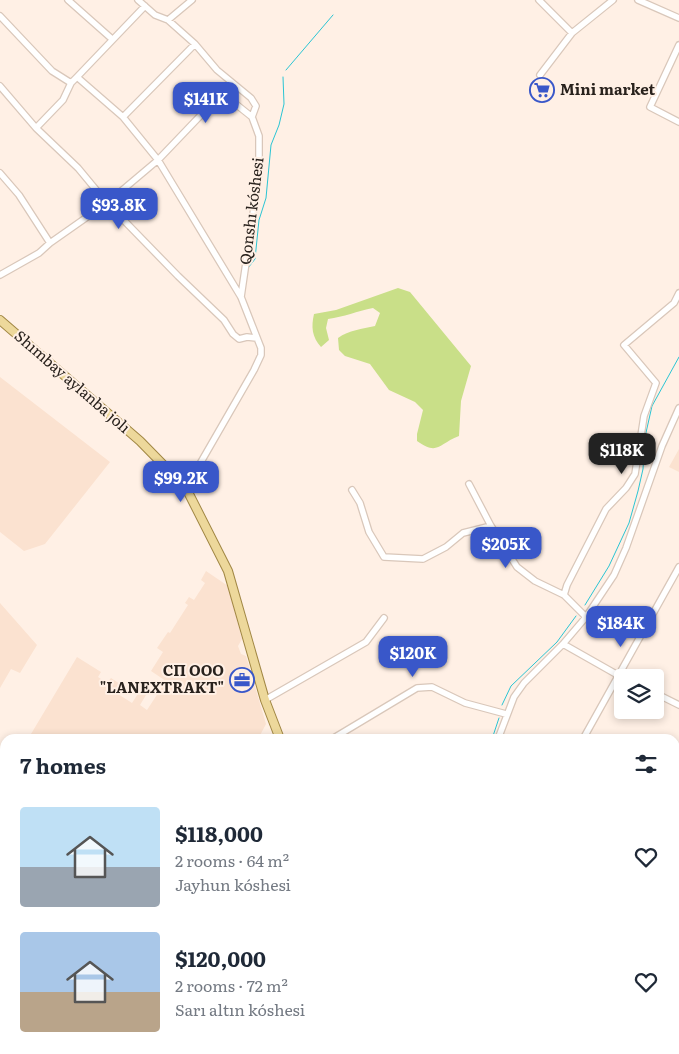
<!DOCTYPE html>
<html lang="en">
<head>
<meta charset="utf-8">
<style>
  body { margin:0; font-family:Literata,serif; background:#f6f6f7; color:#1f2937; height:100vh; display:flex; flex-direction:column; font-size:19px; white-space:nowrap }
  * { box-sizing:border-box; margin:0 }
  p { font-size:16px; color:#747a83 }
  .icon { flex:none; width:28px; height:28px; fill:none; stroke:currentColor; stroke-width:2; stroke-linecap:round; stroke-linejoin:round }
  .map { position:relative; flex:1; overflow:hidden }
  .panel { position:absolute; left:0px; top:734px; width:680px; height:321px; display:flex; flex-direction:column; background:#fff; border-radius:15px 15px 0 0; box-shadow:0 2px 8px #0003 }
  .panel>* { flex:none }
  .controls { position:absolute; left:614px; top:669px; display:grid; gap:10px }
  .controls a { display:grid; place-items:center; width:50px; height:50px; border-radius:5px; background:#fff; box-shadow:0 2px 8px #0003; font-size:25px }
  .price { position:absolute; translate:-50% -42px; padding:0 11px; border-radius:10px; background:#3957c9; color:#fff; font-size:16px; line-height:32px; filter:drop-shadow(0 1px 2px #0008) }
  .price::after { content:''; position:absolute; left:50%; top:30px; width:15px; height:11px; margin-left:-8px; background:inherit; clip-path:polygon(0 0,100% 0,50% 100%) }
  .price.current { background:#222; color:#fff }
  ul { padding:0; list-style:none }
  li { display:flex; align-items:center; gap:15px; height:125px; padding:0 20px }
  li span { display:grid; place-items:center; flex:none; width:140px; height:100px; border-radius:5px; color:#555 }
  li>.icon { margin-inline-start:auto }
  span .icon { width:60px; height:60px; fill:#fffc; stroke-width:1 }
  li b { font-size:21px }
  h2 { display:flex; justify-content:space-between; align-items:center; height:60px; padding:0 20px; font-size:21px }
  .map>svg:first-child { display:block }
  .built { fill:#fbe2d0 }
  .green { fill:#c9df88 }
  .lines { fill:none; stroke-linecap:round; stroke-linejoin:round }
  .stream { stroke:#2bc5d4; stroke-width:1 }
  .minor-casing { stroke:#d9c7ba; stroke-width:8 }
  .major-casing { stroke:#a18744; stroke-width:10 }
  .minor { stroke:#fff; stroke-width:5.5 }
  .major { stroke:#edd89b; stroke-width:8 }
  .rail-casing { stroke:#8c817a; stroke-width:3 }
  .rail { stroke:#fff0e5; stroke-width:1; stroke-dasharray:4; stroke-linecap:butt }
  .labels { text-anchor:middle; stroke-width:4; stroke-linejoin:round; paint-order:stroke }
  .poi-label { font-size:15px; font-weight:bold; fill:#29221d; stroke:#fff0e5; text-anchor:start }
  .street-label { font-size:15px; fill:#29221d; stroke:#fff0e5 }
</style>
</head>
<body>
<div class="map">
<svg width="679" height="1054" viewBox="0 0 679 1054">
  <rect width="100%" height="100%" fill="#fff0e5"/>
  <path class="built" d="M0 377 110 462 45 544 24 551 0 532Z
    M679 449V472L669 467Z
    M206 571 228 586 242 639 238 646 241 654 246 656 266 724 258 739H28L77 657 101 672 98 677 107 683 111 678 123 686 118 694 132 703 143 686 149 690 140 705 147 710 166 681 151 671 163 652 157 648 168 632 170 633 188 605 185 603 189 597 194 600 205 583 201 580Z
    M0 603 37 645 20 673 11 669 0 688Z
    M5 777V955L0 947V785Z
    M91 1050H150L144 1054H99Z"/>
  <path class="green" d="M398 288 410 292 471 366 461 401 459 436C438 444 438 456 417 441V434L423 410 415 402 389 390 370 364 345 356 339 350 338 338C349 330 362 329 375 326L380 313 373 308C357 311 344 317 328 319L326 328 329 340 321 347C312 337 311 327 314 314L336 310Z"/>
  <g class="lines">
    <path class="stream" d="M286 70 333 15
      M248 268 255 259 259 220 266 198 271 145 279 125 284 104 283 77
      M585 605 609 566 629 523 638 491 643 469 645 437 652 406 679 357
      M502 705 511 686 557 642 576 616
      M492 739 499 718
      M365 1053V1054
      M185 1054 190 1050"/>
    <defs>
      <path id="minor" d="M68 0 112 39
        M138 0 155 15 168 20 195 44 217 70 251 98 256 106 252 117 259 136V173L241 297
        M539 0 572 33
        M638 0 679 18
        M0 16 52 71 71 83
        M168 20 192 0
        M679 45 650 107 679 122
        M540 75 572 33 613 0
        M77 77 123 117 158 160 241 297 261 348V355L254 370 186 488
        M0 86 36 128 78 168 107 203 178 276 224 320 233 334 239 339 247 337 257 338
        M123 117 195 44
        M36 128 63 100 71 83 77 77 145 6
        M0 173 19 195 50 243
        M0 275 39 253 50 243 107 203 158 160 223 92 232 101 252 117
        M469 484 491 526 517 567 535 581 564 595 586 617
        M352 490 360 503 369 532 384 557 423 559 446 547 463 533 491 526
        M564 595 567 585 606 509 626 488 635 474 644 416 656 383 624 345 674 303 679 293
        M563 644 623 678
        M655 693 679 705
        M265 700 366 642 384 618
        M332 739 417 688 432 687 465 703 506 714
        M498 739 514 697 524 683 563 644 586 617 614 575 626 548 662 446 679 408
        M583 739 679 567
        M675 761 679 754
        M675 876 679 869
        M675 971 679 974
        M675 1042 679 1035
        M192 1054 198 1050
        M573 1054 575 1050
        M668 1054 670 1050"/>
      <path id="major" d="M0 320 140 441 186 488 228 571 265 700 280 739
        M411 1050 413 1054"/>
    </defs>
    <use href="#minor" class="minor-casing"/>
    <use href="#major" class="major-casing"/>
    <use href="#minor" class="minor"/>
    <use href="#major" class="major"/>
    <defs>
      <path id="rail" d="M0 1030 5 1042
        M8 1050 10 1054"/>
    </defs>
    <use href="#rail" class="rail-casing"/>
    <use href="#rail" class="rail"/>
  </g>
  <defs>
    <symbol id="supermarket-ring" viewBox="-11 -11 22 22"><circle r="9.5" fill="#fff0e5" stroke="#3957c9" stroke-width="1.5"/><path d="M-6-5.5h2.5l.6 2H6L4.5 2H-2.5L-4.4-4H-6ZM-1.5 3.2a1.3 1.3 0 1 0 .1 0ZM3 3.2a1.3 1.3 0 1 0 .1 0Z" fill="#3957c9"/></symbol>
    <symbol id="office-ring" viewBox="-11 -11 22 22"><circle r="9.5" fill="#fff0e5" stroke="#3957c9" stroke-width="1.5"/><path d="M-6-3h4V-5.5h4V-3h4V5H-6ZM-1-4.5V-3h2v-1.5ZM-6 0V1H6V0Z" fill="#3957c9"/></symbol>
  </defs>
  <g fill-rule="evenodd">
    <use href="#supermarket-ring" x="528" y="76" width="28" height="28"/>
    <use href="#office-ring" x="228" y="666" width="28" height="28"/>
  </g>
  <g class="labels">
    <g class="poi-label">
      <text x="560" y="95">Mini market</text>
      <text x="224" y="676" text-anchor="end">СП ООО<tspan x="224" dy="17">"LANEXTRAKT"</tspan></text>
    </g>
    <g class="street-label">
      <text transform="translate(252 211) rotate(-83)" y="5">Qonshı kóshesi</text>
      <text transform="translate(72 382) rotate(41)" y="5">Shımbay aylanba jolı</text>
    </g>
  </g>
</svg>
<div class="controls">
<a><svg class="icon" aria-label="layers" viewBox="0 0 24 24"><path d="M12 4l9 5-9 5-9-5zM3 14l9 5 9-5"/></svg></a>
</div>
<b class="price" style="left:206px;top:124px">$141K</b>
<b class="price" style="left:119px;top:230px">$93.8K</b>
<b class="price current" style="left:622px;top:475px">$118K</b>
<b class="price" style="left:181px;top:503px">$99.2K</b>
<b class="price" style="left:506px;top:569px">$205K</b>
<b class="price" style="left:621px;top:648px">$184K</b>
<b class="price" style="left:413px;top:678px">$120K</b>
<section class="panel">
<h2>7 homes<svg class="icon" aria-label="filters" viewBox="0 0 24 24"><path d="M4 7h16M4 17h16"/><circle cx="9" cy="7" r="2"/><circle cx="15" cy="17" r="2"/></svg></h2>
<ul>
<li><span style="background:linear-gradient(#bfe0f5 60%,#9aa5b1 0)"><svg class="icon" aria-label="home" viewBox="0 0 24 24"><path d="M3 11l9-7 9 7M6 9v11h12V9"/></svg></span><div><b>$118,000</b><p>2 rooms · 64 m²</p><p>Jayhun kóshesi</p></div><svg class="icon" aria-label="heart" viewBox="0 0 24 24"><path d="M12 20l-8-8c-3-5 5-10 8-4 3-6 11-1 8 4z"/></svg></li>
<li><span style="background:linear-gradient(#a9c7e8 60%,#b9a48a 0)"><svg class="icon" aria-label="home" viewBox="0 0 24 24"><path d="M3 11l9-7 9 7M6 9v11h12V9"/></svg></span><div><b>$120,000</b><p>2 rooms · 72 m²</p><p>Sarı altın kóshesi</p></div><svg class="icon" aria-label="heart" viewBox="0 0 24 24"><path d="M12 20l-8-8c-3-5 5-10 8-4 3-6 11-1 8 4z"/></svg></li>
</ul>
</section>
</div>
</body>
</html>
